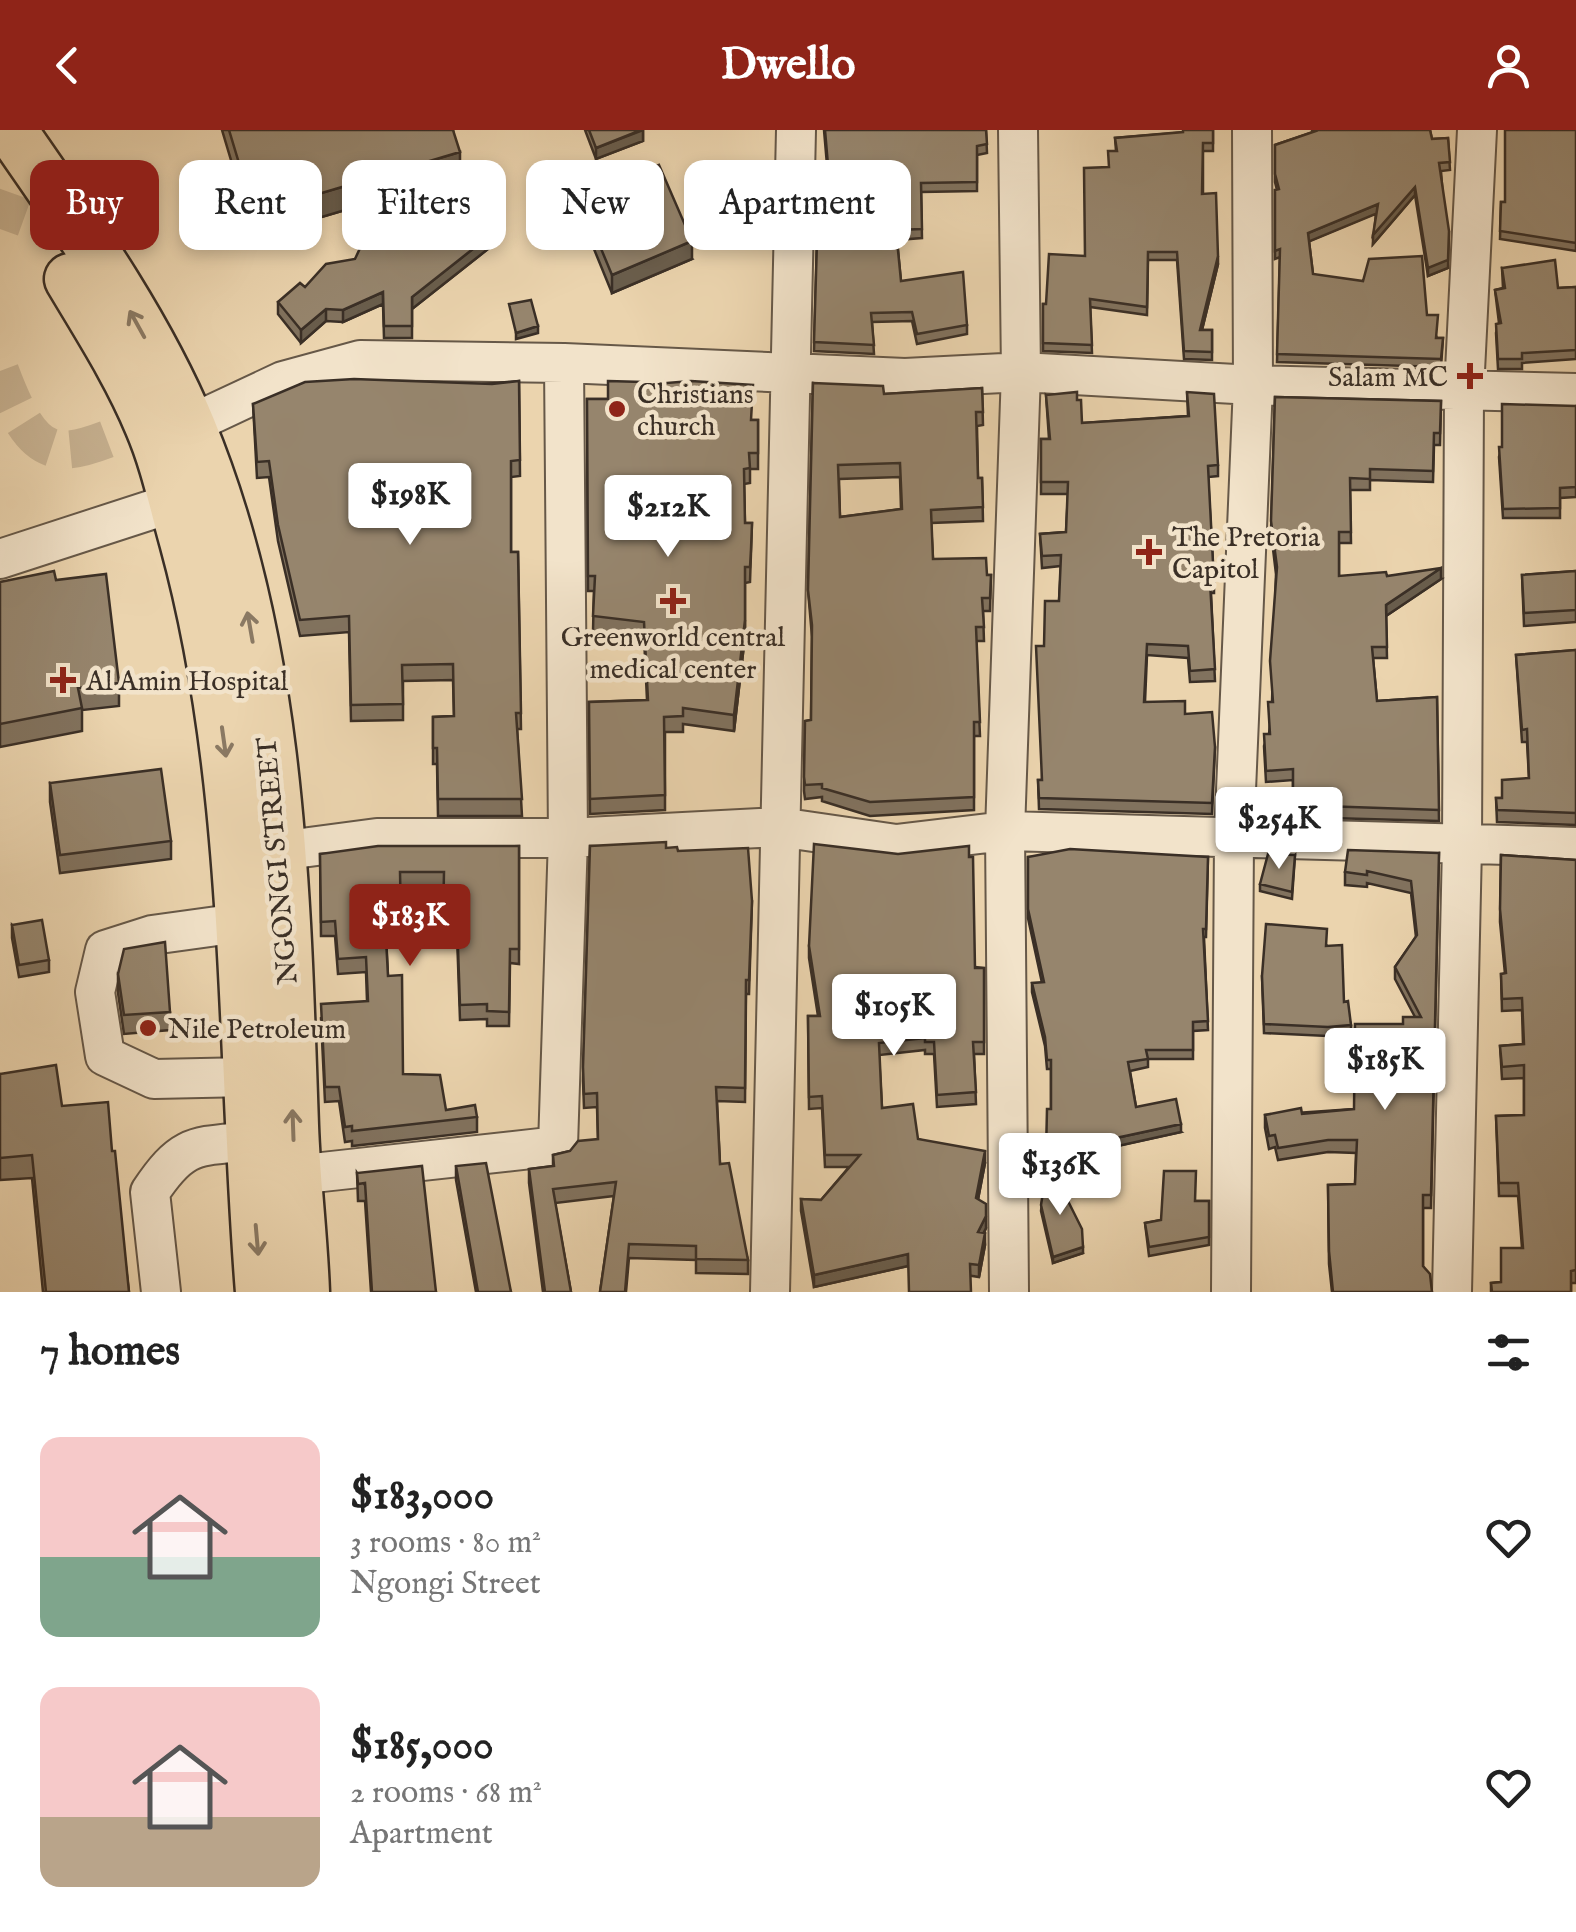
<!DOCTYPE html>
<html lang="en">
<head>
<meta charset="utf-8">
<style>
  body { margin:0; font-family:"IM FELL English",serif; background:#f2f2f2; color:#222; height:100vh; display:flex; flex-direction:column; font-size:38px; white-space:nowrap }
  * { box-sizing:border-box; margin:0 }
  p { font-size:32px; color:#767676 }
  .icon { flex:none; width:55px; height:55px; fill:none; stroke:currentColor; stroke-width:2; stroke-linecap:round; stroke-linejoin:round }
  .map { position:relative; height:1162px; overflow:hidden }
  .sheet { display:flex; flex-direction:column; background:#fff; flex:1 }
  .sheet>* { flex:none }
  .hud { position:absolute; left:30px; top:30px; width:1000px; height:90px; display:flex; gap:20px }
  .price { position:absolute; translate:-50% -85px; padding:0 22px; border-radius:10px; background:#fff; color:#222; font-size:32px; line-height:65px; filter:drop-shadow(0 2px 5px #0008) }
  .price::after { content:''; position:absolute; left:50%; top:60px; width:30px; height:22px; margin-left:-15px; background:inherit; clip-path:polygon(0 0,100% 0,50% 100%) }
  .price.selected { background:#8f2418; color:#fff }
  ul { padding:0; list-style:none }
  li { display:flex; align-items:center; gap:30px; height:250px; padding:0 40px }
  li span { display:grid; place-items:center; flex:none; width:280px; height:200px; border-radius:20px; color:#555 }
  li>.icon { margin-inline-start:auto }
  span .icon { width:120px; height:120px; fill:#fffc; stroke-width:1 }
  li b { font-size:42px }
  h2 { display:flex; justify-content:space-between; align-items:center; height:120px; padding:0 40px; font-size:42px }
  .tag { padding:0 35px; border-radius:20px; background:#fff; box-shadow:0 5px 15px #0003; font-size:35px; line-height:90px }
  .tag.selected { background:#8f2418; color:#fff }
  header { display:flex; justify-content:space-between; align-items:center; height:130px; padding:0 40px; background:#8f2418; color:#fff; font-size:45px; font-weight:800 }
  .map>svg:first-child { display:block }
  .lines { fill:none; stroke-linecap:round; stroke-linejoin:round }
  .minor-tunnel { stroke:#c8b393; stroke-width:38; stroke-dasharray:38 19; stroke-linecap:butt }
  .minor-casing { stroke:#665848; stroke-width:42 }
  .major-casing { stroke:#3a2f26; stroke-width:55 }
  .minor { stroke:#f2e3ca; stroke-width:38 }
  .major { stroke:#ebd4ae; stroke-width:50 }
  .wall { fill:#81725e; stroke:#3a2f26; stroke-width:2.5; fill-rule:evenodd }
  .shaded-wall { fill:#695d4c; stroke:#3a2f26; stroke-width:2.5 }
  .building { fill:#96856d; stroke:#3a2f26; stroke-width:2.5; fill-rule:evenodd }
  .oneway { stroke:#8a7963 }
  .poi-dot { fill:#8f2418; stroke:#f2e3ca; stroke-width:4 }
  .labels { text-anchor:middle; stroke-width:9; stroke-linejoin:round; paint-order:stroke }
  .poi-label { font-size:28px; fill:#3a2f26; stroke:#f2e3ca; text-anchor:start }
  .street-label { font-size:28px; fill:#3a2f26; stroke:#f2e3ca }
</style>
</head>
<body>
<header><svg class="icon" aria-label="back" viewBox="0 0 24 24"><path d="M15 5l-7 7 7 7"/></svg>Dwello<svg class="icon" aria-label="person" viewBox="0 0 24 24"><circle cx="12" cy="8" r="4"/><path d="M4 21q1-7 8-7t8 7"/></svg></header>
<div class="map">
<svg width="1576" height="1162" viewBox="0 0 1576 1162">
  <rect width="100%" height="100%" fill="#ebd4ae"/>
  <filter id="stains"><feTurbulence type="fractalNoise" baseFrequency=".002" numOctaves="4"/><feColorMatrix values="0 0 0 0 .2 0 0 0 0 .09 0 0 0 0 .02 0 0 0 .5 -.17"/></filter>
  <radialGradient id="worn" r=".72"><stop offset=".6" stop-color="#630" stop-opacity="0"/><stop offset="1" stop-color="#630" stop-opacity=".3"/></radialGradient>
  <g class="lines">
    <path class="minor-tunnel" d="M0 99 14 60
      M0 241C38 343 60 329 149 292"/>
    <defs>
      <path id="minor" d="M189 295 283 251 360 230 564 233 905 248 1021 242 1253 255 1576 263
        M0 429 197 365
        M257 720 279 721 377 708H568L779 697 896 714 1005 701 1576 717
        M239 793 152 805 105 820 95 862 105 926 154 949 249 947
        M271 1054 295 1045 558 1016 568 708 564 233
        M161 1162 150 1062C184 1011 196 1017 253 1011
        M770 1162 796 0
        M1009 1162 1005 701 1021 242 1018 0
        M1231 1162 1234 708 1253 255 1252 0
        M1452 1162 1462 716 1464 261 1477 0"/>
      <path id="major" d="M11 0C76 94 146 191 190 297 281 516 285 763 293 996 295 1052 302 1107 304 1162
        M70 149C98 196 129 244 150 295 166 332 174 372 185 411 252 655 241 912 261 1162"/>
    </defs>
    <use href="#minor" class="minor-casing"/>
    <use href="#major" class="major-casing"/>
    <use href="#minor" class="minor"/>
    <use href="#major" class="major"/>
  </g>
  <path class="wall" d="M222 0H453L460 46 254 107Z
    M585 0H643V11L596 29Z
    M824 0H986L987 23 977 25V61L921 62 922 108 897 110 901 151 967 195V204L917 214 912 191 872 192 874 224 814 221 817 111H821L823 57 822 35H827Z
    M1213 0V21H1203V64L1218 134 1202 200H1212V230L1184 229 1177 130H1148L1147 185 1090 177 1092 223 1043 221V174H1046L1085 126 1109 37 1116 21 1115 8Z
    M1312 0H1430L1432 9 1448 8 1450 40 1441 41 1448 138 1428 146 1415 65 1373 114 1376 83 1309 111 1313 144 1427 185 1437 208H1443L1441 237 1277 232 1280 127 1275 129V60H1277L1275 52V15L1313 2Z
    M1576 0V121L1500 109 1501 72H1505Z
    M589 64 692 129 612 163 587 102V85L590 83Z
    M458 99 493 115 412 179V208H384L383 174 343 192 326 191 301 213 278 184V172L355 129Z
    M1502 138 1558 158 1576 157V229L1522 233V239H1498L1496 203 1499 193 1495 160 1503 158Z
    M519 251 520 346 511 347V422H518L521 599H517L522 686H438L437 634H433V587L454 586 453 550 403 551V590L351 591 349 502 300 506 278 411 269 347 257 348 253 274Z
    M813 253 884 264 982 258 983 295 977 296 978 348H982L983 391 931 393 933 429 987 445H991L990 481H983L984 511H976L980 606H974V680L870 686 822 671V667L805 669 804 661 805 591 811 590 812 507 808 460ZM900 347 901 379 840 387 839 349Z
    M643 255 752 290H758V339H750V353L744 354 745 393H752L750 452 745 453V506L734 601 683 594V602H665V680L590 684 589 572 647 570 644 507 593 501 594 461H588L587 269H608Z
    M1187 262 1218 335V346L1208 347 1214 452V463H1211L1215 551 1190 552 1188 528 1147 525 1145 572 1185 584 1215 617 1212 684 1039 679 1038 650H1042L1044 516 1059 471 1061 436 1042 438 1040 404 1066 402 1068 364H1041V309H1049L1046 265 1082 293 1188 286Z
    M1275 267 1441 271 1440 315H1434L1433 352 1370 350V360H1350L1351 413H1339V446L1441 449 1386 486 1387 528H1373L1377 571 1437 567 1439 691 1293 687V650L1266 652 1264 616 1269 604 1272 572 1276 444 1271 402Z
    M1576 276V367L1560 368V388H1503L1499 327 1502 317Z
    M1576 441V492L1524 496 1522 445Z
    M56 450 119 553V576L82 580V601L0 617V452Z
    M1576 520V695L1497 692 1496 668H1502L1529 648 1527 612H1522L1516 525Z
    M50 653 171 711V729L60 743 50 672Z
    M519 716V834L510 833 509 896H487V889L460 890 457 805H443L444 756 400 757 401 805H386L388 846 403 944 446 980 477 987V1002L352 1016V1011L345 1012 339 971 325 972 321 888 367 871 366 842 338 844 335 806H321L320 724Z
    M590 716 666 718 678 721 752 771 749 864H746L745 972 717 971 720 1034 748 1130V1144L696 1143V1130L629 1128 626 1162H600L614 1066 555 1073 571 1162H543L529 1053V1039L553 1036V1025L570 1021 598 1009 597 977 584 978 583 951Z
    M1439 723 1431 1078H1423V1136L1432 1162H1332L1329 1134 1328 1055 1355 1054 1356 1023 1328 1022 1278 1030 1275 1017 1269 1019 1265 998V985L1354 979 1403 894 1415 887 1395 849V837L1416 807 1411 763 1367 753V757L1345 755V742Z
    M1295 725 1292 769 1260 761V754Z
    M1501 725 1576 730V1153H1571V1162H1491V1153L1501 1152 1522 1118 1518 1066H1499L1496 986 1524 985V948L1502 949 1500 916 1523 914 1522 880 1502 881 1501 844H1505L1500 792Z
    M1028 727H1208L1206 807H1204L1208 900 1193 901V929H1148V937L1130 941 1136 977 1181 1002 1048 1031 1083 1123 1053 1133 1041 1081 1047 1031 1046 1032 1051 979V939H1047L1045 916 1032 862V853H1042L1028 788Z
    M12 795 49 830V842L19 847 12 808Z
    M809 816 984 838V924H974L976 974 937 977 934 924H925V920L879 925 882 978 918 1009 985 1033 978 1069 986 1098 984 1103 985 1115 979 1147 908 1136 814 1157 801 1081V1069L821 1070 849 1037H825L822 978 809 979 808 886H818L809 828Z
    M1327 816 1351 895V903L1328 906 1264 903 1262 846Z
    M118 844 170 882V900L124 904 118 863Z
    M0 944 62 976 112 1021 129 1162H43L32 1048 0 1050Z
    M456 1036 511 1162H476L456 1050Z
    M357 1043 436 1162H371L365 1071H358Z
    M1195 1071H1209V1115L1149 1126 1145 1093 1161 1090Z"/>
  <path class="shaded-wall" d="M643 0V11L596 29V18Z
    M460 22V46L254 107V83Z
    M1415 57V65L1373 114V105Z
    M1378 74V83L1308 112V103Z
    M1449 101 1448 138 1428 146V138Z
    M493 103V115L412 179V167Z
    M692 111V129L612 163V145Z
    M1218 126V134L1200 208V200Z
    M383 162V174L343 192V180Z
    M326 179V191L301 213V200Z
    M538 196V203L516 209V203Z
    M1441 438V449L1386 486V475Z
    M745 490V506L734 601V585Z
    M1181 994V1002L1046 1032V1023Z
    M985 1021V1033L976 1080V1068Z
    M986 1086V1098L978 1114V1102Z
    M985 1103V1115L979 1147V1135Z
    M1083 1117V1123L1053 1133V1127Z
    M908 1124V1136L814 1157V1145Z"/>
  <path class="building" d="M229 0H453L460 22 254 83Z
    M589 0H641L596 18Z
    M825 0H986L987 14 977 16V52L921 53 922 99 896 100 901 151 963 142 967 195 917 204 912 182 871 183 874 215 814 212 817 111H821L820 57H825L822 35H828Z
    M1183 0H1213V13H1203L1202 64 1216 63 1218 126 1200 200H1212V222L1184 221 1177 122H1148L1147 177 1090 169 1092 215 1043 213V174H1046L1049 124 1085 126 1084 38 1109 37 1108 21H1117L1115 8 1183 2Z
    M1315 0H1430L1432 9 1448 8 1450 32 1439 33 1449 101 1448 130 1428 138 1415 57 1373 105 1378 74 1308 103 1313 144 1363 151 1369 129 1422 126 1427 185H1438L1436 208H1443L1441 229 1277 224 1280 119 1275 121V60L1279 59 1275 44V15L1316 1Z
    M1505 0H1576V113L1500 101 1501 72H1505Z
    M659 35 692 111 612 145 587 85 596 81 589 64Z
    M430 59 447 76 458 99 478 84 493 103 412 167V196H384L383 162 343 180 326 179 301 200 278 172 300 153 305 157 326 134 355 129 367 103Z
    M1555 130 1558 158 1576 157V220L1522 223V229H1498L1496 194 1501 193 1495 160 1505 158 1502 138Z
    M531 170 538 196 516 203 509 174Z
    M354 249 492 254 519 251 520 330 511 331V422H518L521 583H516L522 669H438L437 618H433V587L454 586 453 534 402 535 403 574 351 575 349 486 300 490 278 395 269 331 257 332 253 274 305 252Z
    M608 251 643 252V255L691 251 753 255 751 290H758V323H749L750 338 744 339 745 393H752L751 419 750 437H745V490L734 585 683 578V586L664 587 665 665 590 669 589 572 648 570 644 492 593 486 595 446H588L587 269H608Z
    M813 253 883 256 884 264 982 258 983 282H976L978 348H982L983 377 931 380 933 429 986 428 987 445H991L990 468H982L984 497H976L980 592H974V667L870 672 822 658V654L805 655 804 647 805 591 811 590 812 495 808 460ZM900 333 902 379 840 387 838 335Z
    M1077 262V270H1081L1082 293 1189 286 1187 262 1214 264 1218 335 1208 336 1214 452H1210L1215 539 1190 541 1188 516 1147 514 1144 572 1185 571V584L1212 582 1215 617 1212 673 1039 668 1038 650H1042L1036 516H1044L1045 471H1059L1061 425 1042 426 1040 404 1066 402 1068 352H1041V309H1050L1046 265Z
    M1275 267 1441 271 1440 303H1434L1433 341 1370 339V349L1350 348 1351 402H1339V446L1386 442 1387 446 1441 438 1386 475 1387 517H1372L1377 571 1437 567 1439 680 1293 675V639L1266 641 1264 604H1270L1268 572H1273L1270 531 1277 437 1271 391Z
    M1502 274 1576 276V357L1560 358V378L1503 379 1499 317H1502Z
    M54 441 56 450 106 444 119 553 78 558 82 578 0 594V452Z
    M1576 441V480L1524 483 1522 445Z
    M1576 520V683L1497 680 1496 668H1502V650L1529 648 1527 599 1522 600 1516 525Z
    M161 639 171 711 60 725 50 653Z
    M666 712V718L677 717 678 721 748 718 752 771 749 850H746L745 958 716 957 720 1034 729 1033 748 1130 696 1129V1116L629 1114 625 1162H600L616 1052 553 1059 571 1162H545L529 1039 554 1036 553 1025 570 1021 578 1011 598 1009 597 963 584 964 583 937 590 716Z
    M814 714 898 724 969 716V727H973L975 838H984V912H973L976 962 937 965 934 912H925V908L879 913 882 978 913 974 918 1009 985 1021 976 1068 986 1074V1086L978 1102 985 1103 979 1135 970 1134 971 1162H909L908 1124 814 1145 801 1069 821 1070 860 1025H825L822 966 809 967 808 886H820L809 816Z
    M378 716H519V819H510L509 882 487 881V874L460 875 457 790H443L444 742H400L401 790H385L388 846 402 845 403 944 440 945 446 980 475 975 477 987 352 1001V996L345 997 339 957H325L321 874 368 871 366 827 338 829 335 791 321 792 320 724Z
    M1070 719 1208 727 1206 799H1203L1208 891 1193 892V920H1146L1148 929 1128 932 1136 977 1176 969 1181 994 1046 1023 1047 979H1051V930H1047L1045 907 1032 853 1044 852 1028 779V727Z
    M1348 720 1439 723 1431 1065H1423V1136L1430 1144 1432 1162H1333L1329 1121 1328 1055 1355 1054 1357 1010H1328L1278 1018 1275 1005 1269 1006 1265 985 1301 978 1302 984 1354 979 1355 894H1403V887H1421L1395 837 1417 805 1411 751 1367 741V745L1345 742Z
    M1268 724 1295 725 1292 762 1260 754Z
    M1501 725 1576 730V1140L1571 1141V1162H1492L1491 1153 1501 1152V1118H1523L1518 1053H1499L1496 986 1524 985V935L1502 937 1500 916 1524 914 1522 868 1502 869 1501 844 1506 843 1500 779Z
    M42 790 49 830 19 835 12 795Z
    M1266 794 1327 799 1326 816 1342 815 1344 872 1348 871 1351 895 1328 897 1264 894 1262 846Z
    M165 812 170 882 124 885 118 844 124 819Z
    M56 935 62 976 108 972 112 1021H115L129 1162H46L32 1025 0 1028V944Z
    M1048 1031 1082 1099 1083 1117 1053 1127 1041 1075Z
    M486 1033 511 1162H478L456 1036Z
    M422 1036 436 1162H372L365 1053 358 1054 357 1043Z
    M1164 1041H1196L1195 1071H1209V1107L1149 1117 1145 1093 1161 1090Z"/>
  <defs><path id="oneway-shaft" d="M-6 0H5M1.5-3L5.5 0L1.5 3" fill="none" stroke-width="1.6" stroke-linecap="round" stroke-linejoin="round" transform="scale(2.5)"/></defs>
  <g class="oneway">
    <use href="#oneway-shaft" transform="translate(137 194) rotate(-119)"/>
    <use href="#oneway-shaft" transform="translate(250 497) rotate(-100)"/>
    <use href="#oneway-shaft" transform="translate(224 612) rotate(82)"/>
    <use href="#oneway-shaft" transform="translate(293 995) rotate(-92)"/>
    <use href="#oneway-shaft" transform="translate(257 1110) rotate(85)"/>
  </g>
  <g class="poi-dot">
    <path d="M1465 231h10v10h10v10h-10v10h-10v-10h-10v-10h10z"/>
    <circle cx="617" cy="279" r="10"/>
    <path d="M1144 407h10v10h10v10h-10v10h-10v-10h-10v-10h10z"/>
    <path d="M668 456h10v10h10v10h-10v10h-10v-10h-10v-10h10z"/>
    <path d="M58 535h10v10h10v10h-10v10h-10v-10h-10v-10h10z"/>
    <circle cx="148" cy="898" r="10"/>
  </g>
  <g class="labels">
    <g class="poi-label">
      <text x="1448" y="256" text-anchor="end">Salam MC</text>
      <text x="637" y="273">Christians<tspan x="637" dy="32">church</tspan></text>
      <text x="1172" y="416">The Pretoria<tspan x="1172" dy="32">Capitol</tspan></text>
      <text x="673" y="516" text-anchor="middle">Greenworld central<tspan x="673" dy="32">medical center</tspan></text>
      <text x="86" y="560">Al Amin Hospital</text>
      <text x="168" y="908">Nile Petroleum</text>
    </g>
    <g class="street-label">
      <text transform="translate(276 731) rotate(-95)" y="10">NGONGI STREET</text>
    </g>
  </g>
  <rect width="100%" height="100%" filter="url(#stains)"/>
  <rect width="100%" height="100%" fill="url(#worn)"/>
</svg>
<b class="price" style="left:410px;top:418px">$198K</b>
<b class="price" style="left:668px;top:430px">$212K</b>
<b class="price" style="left:1279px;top:742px">$254K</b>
<b class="price selected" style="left:410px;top:839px">$183K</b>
<b class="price" style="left:894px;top:929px">$105K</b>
<b class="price" style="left:1385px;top:983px">$185K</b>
<b class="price" style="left:1060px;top:1088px">$136K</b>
<div class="hud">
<a class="tag selected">Buy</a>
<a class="tag">Rent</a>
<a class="tag">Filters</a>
<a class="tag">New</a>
<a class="tag">Apartment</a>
</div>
</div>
<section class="sheet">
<h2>7 homes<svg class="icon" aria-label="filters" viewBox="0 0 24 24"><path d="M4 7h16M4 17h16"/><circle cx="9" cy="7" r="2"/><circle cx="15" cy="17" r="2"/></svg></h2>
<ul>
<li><span style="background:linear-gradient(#f6c9c9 60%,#7fa58c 0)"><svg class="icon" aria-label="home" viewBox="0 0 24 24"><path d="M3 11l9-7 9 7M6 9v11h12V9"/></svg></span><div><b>$183,000</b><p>3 rooms · 80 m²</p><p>Ngongi Street</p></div><svg class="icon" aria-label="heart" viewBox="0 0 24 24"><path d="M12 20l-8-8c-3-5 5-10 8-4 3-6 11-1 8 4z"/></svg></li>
<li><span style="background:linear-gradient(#f6c9c9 65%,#b9a48a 0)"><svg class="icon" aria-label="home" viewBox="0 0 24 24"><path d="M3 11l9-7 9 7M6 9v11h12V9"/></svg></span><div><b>$185,000</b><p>2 rooms · 68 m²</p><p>Apartment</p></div><svg class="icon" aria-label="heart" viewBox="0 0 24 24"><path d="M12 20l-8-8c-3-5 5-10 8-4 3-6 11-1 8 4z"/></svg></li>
</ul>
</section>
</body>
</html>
